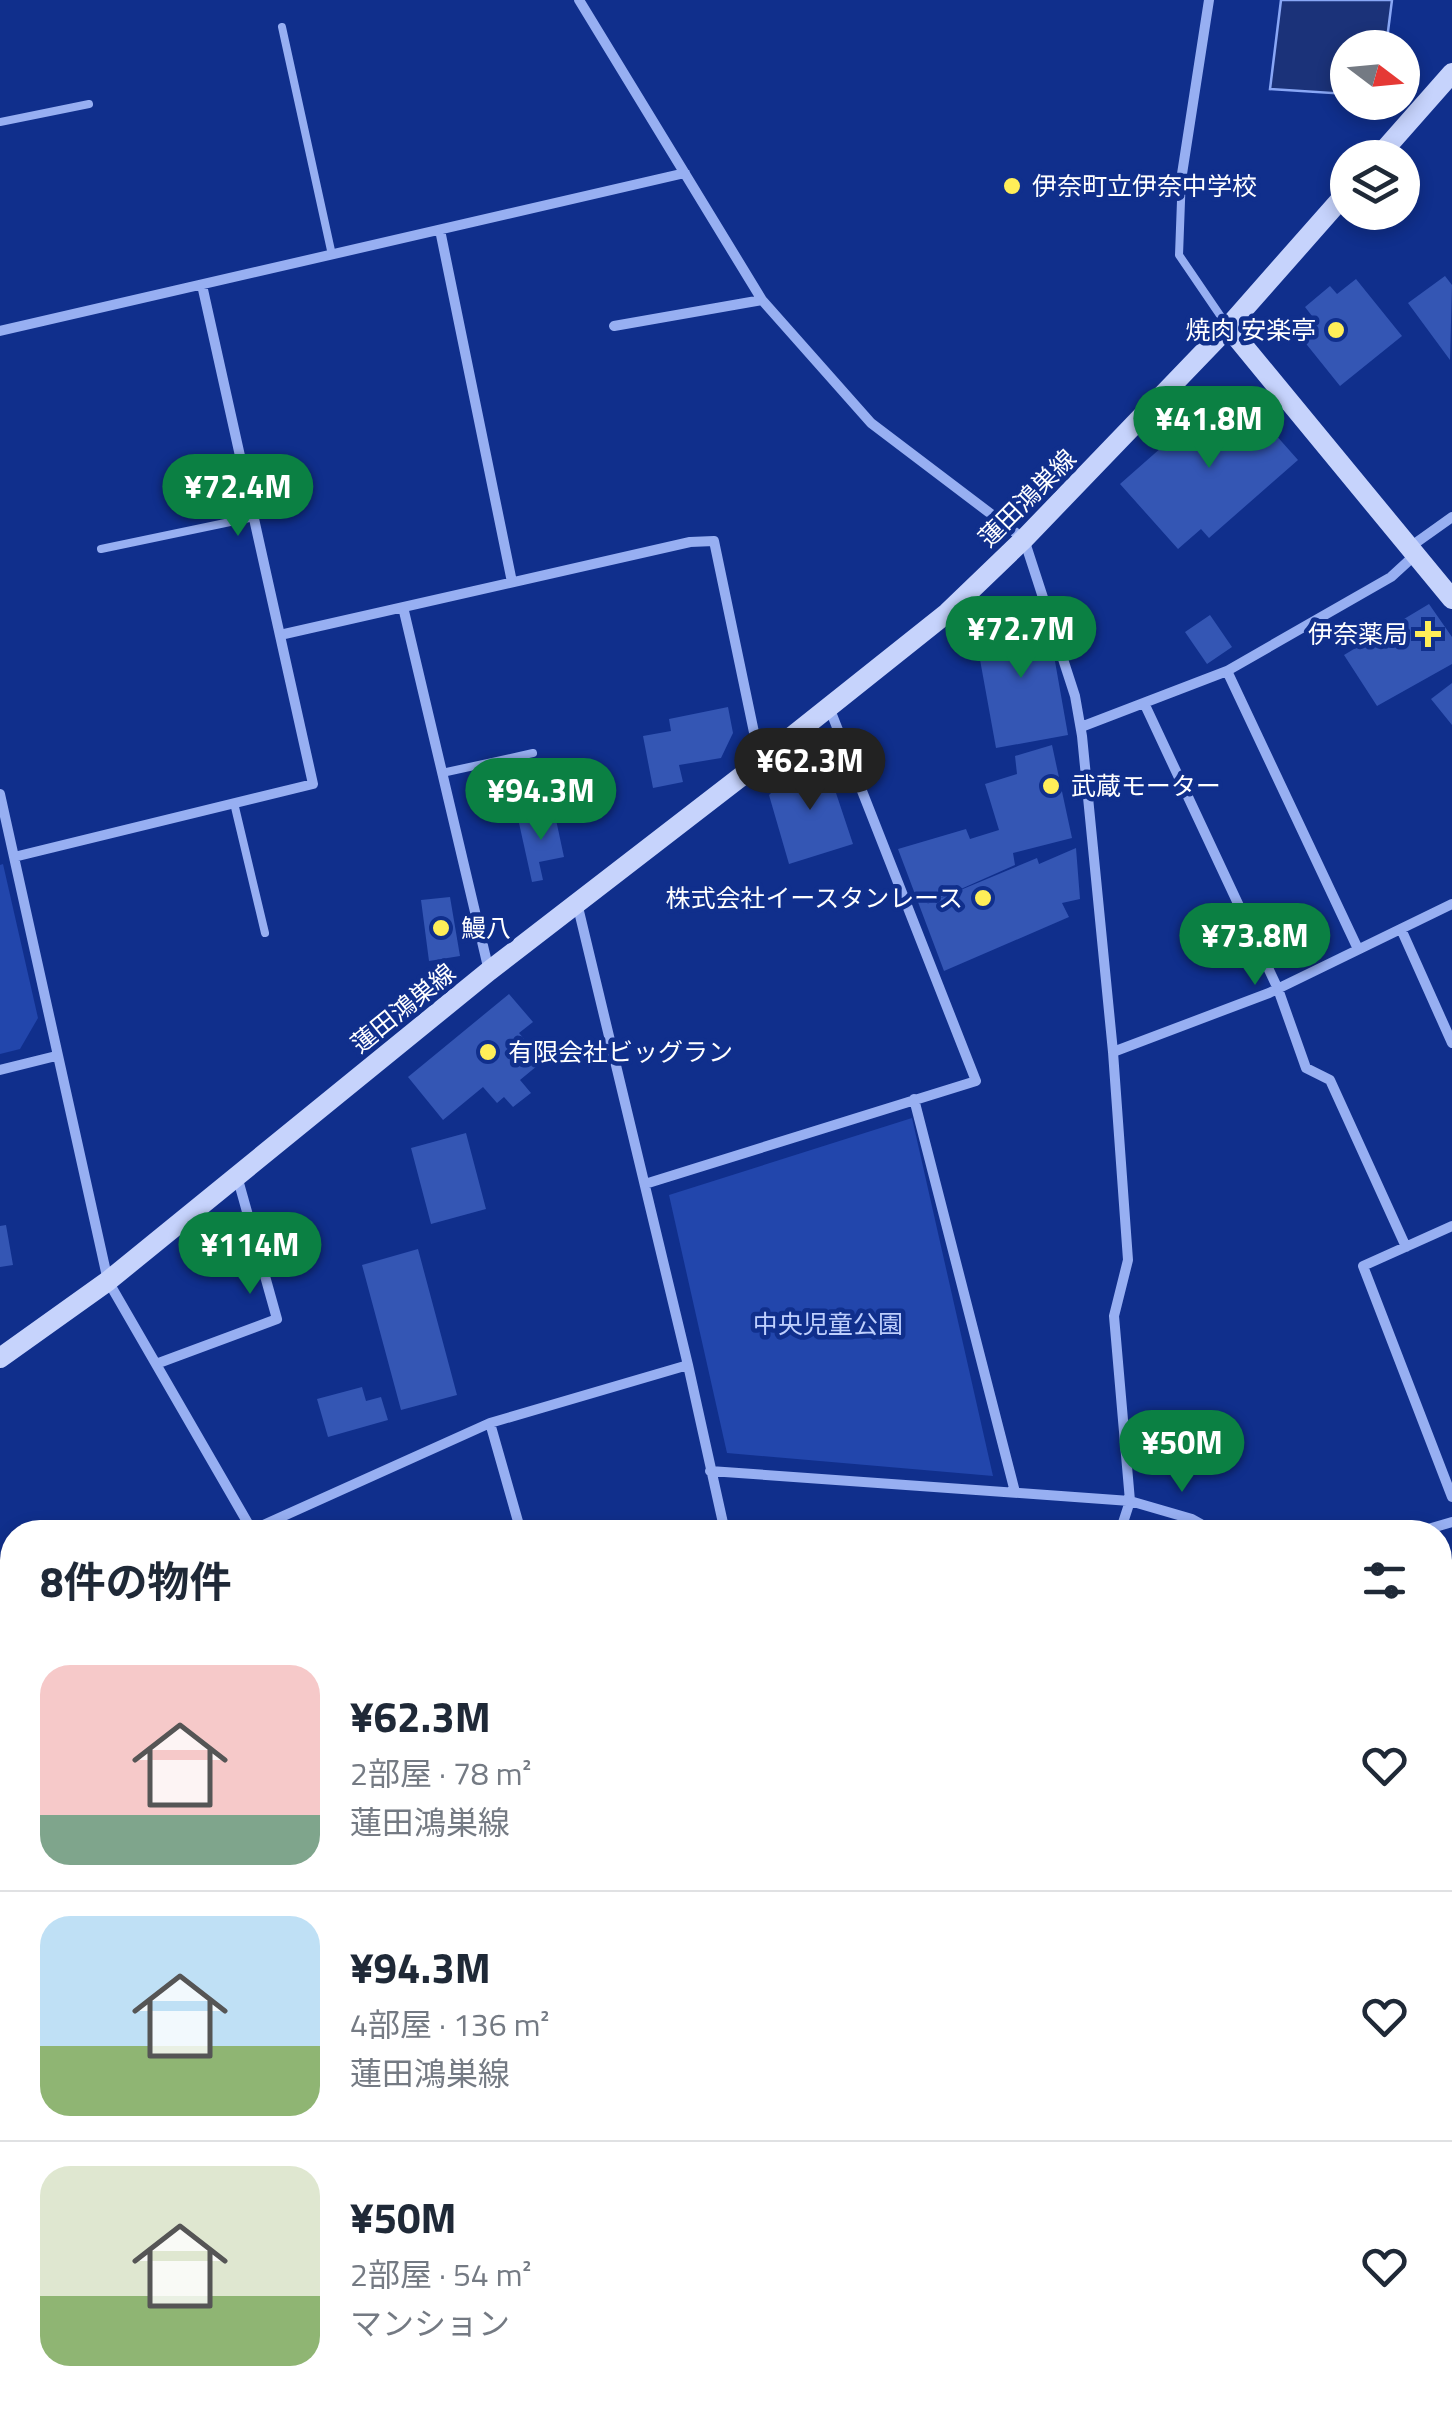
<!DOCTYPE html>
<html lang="ja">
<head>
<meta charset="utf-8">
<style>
  body { margin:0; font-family:"Titillium Web","Noto Sans JP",sans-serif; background:#f6f6f7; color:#1f2937; height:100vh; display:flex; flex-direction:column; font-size:38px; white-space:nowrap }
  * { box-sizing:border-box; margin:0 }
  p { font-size:32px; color:#747a83 }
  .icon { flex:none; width:55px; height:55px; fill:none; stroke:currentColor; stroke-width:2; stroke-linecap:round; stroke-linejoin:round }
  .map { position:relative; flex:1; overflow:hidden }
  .panel { position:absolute; left:0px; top:1520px; width:1452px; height:892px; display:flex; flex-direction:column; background:#fff; border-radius:40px 40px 0 0; box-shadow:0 5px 15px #0003 }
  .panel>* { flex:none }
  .needle { width:65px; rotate:106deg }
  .buttons { position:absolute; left:1330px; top:30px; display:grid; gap:20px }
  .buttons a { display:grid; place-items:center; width:90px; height:90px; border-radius:50%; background:#fff; box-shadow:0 5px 15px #0003; font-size:50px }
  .price { position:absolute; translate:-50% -85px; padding:0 22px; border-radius:35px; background:#0b8043; color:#fff; font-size:32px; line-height:65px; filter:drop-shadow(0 2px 5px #0008) }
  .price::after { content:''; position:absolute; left:50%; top:60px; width:30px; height:22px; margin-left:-15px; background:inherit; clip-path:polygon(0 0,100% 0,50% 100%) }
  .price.active { background:#222; color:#fff }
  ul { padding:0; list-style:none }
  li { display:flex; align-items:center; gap:30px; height:250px; padding:0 40px }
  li+li { border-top:2px solid #e0e1e3 }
  li span { display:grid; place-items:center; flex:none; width:280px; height:200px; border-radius:30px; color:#555 }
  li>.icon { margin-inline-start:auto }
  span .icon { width:120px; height:120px; fill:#fffc; stroke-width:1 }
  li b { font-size:42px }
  h2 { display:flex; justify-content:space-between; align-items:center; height:120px; padding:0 40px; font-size:42px }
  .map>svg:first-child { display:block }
  .green { fill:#2246ac }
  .water { fill:#1b3279; stroke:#89a7f6; stroke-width:2.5 }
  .building { fill:#3456b4 }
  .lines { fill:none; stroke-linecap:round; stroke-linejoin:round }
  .lane { stroke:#97aff2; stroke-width:8 }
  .street { stroke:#97aff2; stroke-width:10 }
  .secondary { stroke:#c6d3fc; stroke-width:20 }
  .poi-dot { fill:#ffee58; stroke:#102f8c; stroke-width:4 }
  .labels { text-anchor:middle; stroke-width:9; stroke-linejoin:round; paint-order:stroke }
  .poi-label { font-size:25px; fill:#fff; stroke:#102f8c; text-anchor:start }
  .street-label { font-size:25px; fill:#fff; stroke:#102f8c }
  .park-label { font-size:25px; fill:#becffd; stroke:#102f8c }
</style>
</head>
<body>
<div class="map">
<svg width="1452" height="2412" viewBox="0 0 1452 2412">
  <rect width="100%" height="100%" fill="#102f8c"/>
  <path class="green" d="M3 864 38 1018 20 1049 0 1054V865Z
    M912 1118 993 1476 727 1453 669 1195Z"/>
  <path class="water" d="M1281 0H1392L1386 47 1348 48 1347 94 1270 89Z"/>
  <path class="building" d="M1445 276 1452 285 1450 360 1408 303Z
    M1356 279 1402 336 1340 386 1295 330 1312 316 1305 307 1330 286 1337 294Z
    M1221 395 1242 397 1298 460 1209 538 1201 529 1178 549 1120 484Z
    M1429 604 1452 637V664L1377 706 1344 655Z
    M1037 605 1045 651 1053 650 1068 735 996 748 977 643 1016 609Z
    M1210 615 1232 647 1207 664 1185 632Z
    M1452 683V725L1431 699Z
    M728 707 733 733 721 758 679 765 683 782 653 788 643 736 671 731 669 719Z
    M1052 745 1072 838 1013 853 1015 865 927 904 1037 858 1039 864 1076 848 1080 899 1062 903 1069 917 944 971 898 849 966 829 970 839 999 830 985 784 1017 774 1015 756Z
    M809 757 826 763 853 844 789 864 769 795Z
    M555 815 564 857 539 862 543 880 532 882 519 823Z
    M450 897 460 956 429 961 421 900Z
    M509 994 533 1022 519 1033 543 1061 520 1080 531 1093 513 1107 504 1097 497 1103 483 1087 443 1120 408 1077Z
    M466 1133 486 1209 431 1224 411 1148Z
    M6 1225 13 1265 0 1267V1226Z
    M418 1249 457 1395 401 1410 362 1265Z
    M362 1387 366 1401 381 1397 388 1420 328 1437 317 1399Z
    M1452 1562V1646L1440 1640V1573Z
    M1448 2261 1452 2265V2412H1412L1421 2400H1440V2271Z"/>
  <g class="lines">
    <path class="lane" d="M282 27 332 255
      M0 122 89 104
      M1182 174 1179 255 1226 324
      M101 549 254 517
      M442 773 533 753
      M234 803 265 933"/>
    <path class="street" d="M579 0 762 300 871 423 1024 539 1075 696 1082 736 1113 1052 1128 1260 1114 1316 1130 1501 1120 1532
      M1182 174 1209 0
      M440 230 512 582
      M614 326 762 300
      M0 331 685 173
      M1410 547 1452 517
      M403 607 489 971
      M280 635 690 542 714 541 760 761
      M1227 671 1358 949
      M1145 705 1278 989 1306 1068 1330 1080 1406 1247
      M1081 727 1227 671 1391 577 1415 555
      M0 794 108 1281 253 1532
      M14 857 313 784 202 285
      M577 903 688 1365 725 1532
      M1401 929 1452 1043
      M1113 1052 1269 993 1452 904
      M0 1070 56 1056
      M914 1099 1015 1492
      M645 1184 976 1081 829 707
      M1452 1226 1363 1266 1452 1497
      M156 1364 277 1319 237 1176
      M490 1423 521 1532
      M710 1471 1130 1501 1192 1519 1215 1532
      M248 1532 490 1423 688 1365
      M1418 1532 1452 1522
      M0 1659 12 1653
      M1440 1677 1452 1683
      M0 1792 12 1819
      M0 2003 12 1997
      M1440 2182 1452 2186
      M0 2205 12 2198
      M591 2400 593 2412
      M1173 2400 1174 2412
      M126 2412 162 2400"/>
    <path class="secondary" d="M1377 158 1452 73
      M1228 327 1452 599
      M0 1358 108 1281 489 971 760 762 947 613 1024 539 1228 327 1348 191"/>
  </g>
  <g class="poi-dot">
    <circle cx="1012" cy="186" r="10"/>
    <circle cx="1336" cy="330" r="10"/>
    <path d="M1423 619h10v10h10v10h-10v10h-10v-10h-10v-10h10z"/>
    <circle cx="1051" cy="786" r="10"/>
    <circle cx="983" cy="898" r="10"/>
    <circle cx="441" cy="928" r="10"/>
    <circle cx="488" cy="1052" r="10"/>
  </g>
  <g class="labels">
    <g class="poi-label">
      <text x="1032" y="195">伊奈町立伊奈中学校</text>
      <text x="1316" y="339" text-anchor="end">焼肉 安楽亭</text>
      <text x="1408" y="643" text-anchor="end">伊奈薬局</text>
      <text x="1071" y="795">武蔵モーター</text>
      <text x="963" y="907" text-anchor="end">株式会社イースタンレース</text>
      <text x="461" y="937">鰻八</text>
      <text x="508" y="1061">有限会社ビッグラン</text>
    </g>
    <g class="street-label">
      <text transform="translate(1027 498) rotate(-45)" y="9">蓮田鴻巣線</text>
      <text transform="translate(403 1008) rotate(-39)" y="9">蓮田鴻巣線</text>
    </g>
    <g class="park-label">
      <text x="828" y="1333">中央児童公園</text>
    </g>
  </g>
</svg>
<div class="buttons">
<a><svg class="needle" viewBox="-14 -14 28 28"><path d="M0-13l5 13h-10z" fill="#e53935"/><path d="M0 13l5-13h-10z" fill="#747a83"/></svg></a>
<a><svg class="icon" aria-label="layers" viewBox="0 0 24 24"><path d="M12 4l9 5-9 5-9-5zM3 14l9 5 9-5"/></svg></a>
</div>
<b class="price" style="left:1209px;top:471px">¥41.8M</b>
<b class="price" style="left:238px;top:539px">¥72.4M</b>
<b class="price" style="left:1021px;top:681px">¥72.7M</b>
<b class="price active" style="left:810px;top:813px">¥62.3M</b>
<b class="price" style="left:541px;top:843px">¥94.3M</b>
<b class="price" style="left:1255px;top:988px">¥73.8M</b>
<b class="price" style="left:250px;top:1297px">¥114M</b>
<b class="price" style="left:1182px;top:1495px">¥50M</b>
<section class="panel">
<h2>8件の物件<svg class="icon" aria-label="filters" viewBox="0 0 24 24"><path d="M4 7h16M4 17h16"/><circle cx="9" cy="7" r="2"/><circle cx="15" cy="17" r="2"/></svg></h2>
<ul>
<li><span style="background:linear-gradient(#f6c9c9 75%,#7fa58c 0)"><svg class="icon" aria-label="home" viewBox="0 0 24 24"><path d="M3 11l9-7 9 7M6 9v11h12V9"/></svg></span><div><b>¥62.3M</b><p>2部屋 · 78 m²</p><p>蓮田鴻巣線</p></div><svg class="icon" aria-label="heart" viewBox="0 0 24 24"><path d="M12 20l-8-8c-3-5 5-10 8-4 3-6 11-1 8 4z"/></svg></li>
<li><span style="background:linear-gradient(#bfe0f5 65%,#8fb573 0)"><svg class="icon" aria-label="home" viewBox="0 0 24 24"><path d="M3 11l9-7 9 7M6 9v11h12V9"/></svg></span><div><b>¥94.3M</b><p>4部屋 · 136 m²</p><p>蓮田鴻巣線</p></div><svg class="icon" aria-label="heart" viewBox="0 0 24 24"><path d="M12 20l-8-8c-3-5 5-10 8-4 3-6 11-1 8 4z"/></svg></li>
<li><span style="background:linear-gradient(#dfe7d0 65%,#8fb573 0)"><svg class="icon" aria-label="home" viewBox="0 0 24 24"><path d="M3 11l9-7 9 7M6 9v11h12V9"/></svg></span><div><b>¥50M</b><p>2部屋 · 54 m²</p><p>マンション</p></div><svg class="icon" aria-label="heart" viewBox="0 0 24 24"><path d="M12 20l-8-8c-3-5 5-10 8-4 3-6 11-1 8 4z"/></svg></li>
</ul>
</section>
</div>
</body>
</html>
